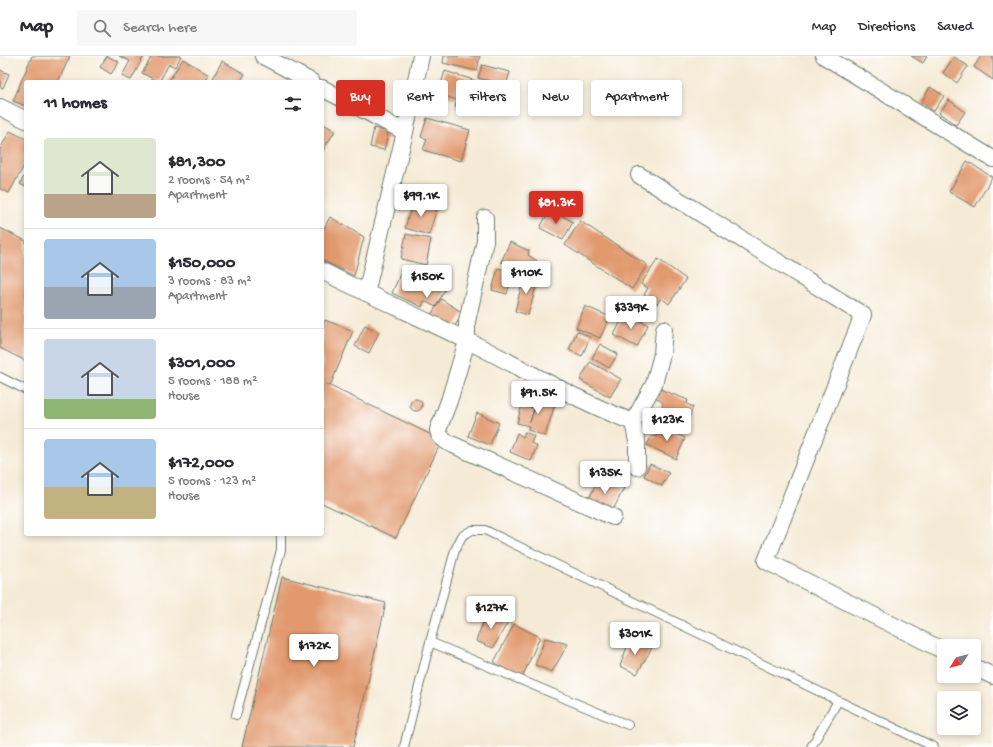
<!DOCTYPE html>
<html lang="en">
<head>
<meta charset="utf-8">
<style>
  body { margin:0; font-family:"Gochi Hand",sans-serif; background:#f7f7f7; color:#2b2b33; height:100vh; display:flex; flex-direction:column; font-size:15px; white-space:nowrap }
  * { box-sizing:border-box; margin:0 }
  p { font-size:13px; color:#7c7c81 }
  .icon { flex:none; width:22px; height:22px; fill:none; stroke:currentColor; stroke-width:2; stroke-linecap:round; stroke-linejoin:round }
  .map { position:relative; flex:1; overflow:hidden }
  .panel { position:absolute; left:24px; top:24px; width:300px; height:456px; display:flex; flex-direction:column; background:#fff; border-radius:4px; box-shadow:0 2px 6px #0003 }
  .panel>* { flex:none }
  .banner { position:absolute; left:336px; top:24px; width:380px; height:36px; display:flex; gap:8px }
  .needle { width:26px; rotate:234deg }
  .controls { position:absolute; left:937px; top:583px; display:grid; gap:8px }
  .controls a { display:grid; place-items:center; width:44px; height:44px; border-radius:4px; background:#fff; box-shadow:0 2px 6px #0003; font-size:20px }
  .price { position:absolute; translate:-50% -34px; padding:0 9px; border-radius:4px; background:#fff; color:#222; font-size:13px; line-height:26px; filter:drop-shadow(0 1px 2px #0008) }
  .price::after { content:''; position:absolute; left:50%; top:24px; width:12px; height:9px; margin-left:-6px; background:inherit; clip-path:polygon(0 0,100% 0,50% 100%) }
  .price.current { background:#d93025; color:#fff }
  ul { padding:0; list-style:none }
  li { display:flex; align-items:center; gap:12px; height:100px; padding:0 20px }
  li+li { border-top:1px solid #e1e1e2 }
  li span { display:grid; place-items:center; flex:none; width:112px; height:80px; border-radius:4px; color:#555 }
  li>.icon { margin-inline-start:auto }
  span .icon { width:48px; height:48px; fill:#fffc; stroke-width:1 }
  li b { font-size:17px }
  h2 { display:flex; justify-content:space-between; align-items:center; height:48px; padding:0 20px; font-size:17px }
  .pill { padding:0 14px; border-radius:4px; background:#fff; box-shadow:0 2px 6px #0003; font-size:14px; line-height:36px }
  .pill.current { background:#d93025; color:#fff }
  header { display:flex; align-items:center; gap:24px; box-sizing:border-box; height:56px; padding:0 20px; background:#fff; border-bottom:1px solid #e1e1e2 }
  header strong { font-size:19px }
  nav { display:flex; gap:22px; margin-inline-start:auto; font-size:14px }
  .search { width:280px; height:36px; background:#f7f7f7; display:flex; align-items:center; gap:10px; box-sizing:border-box; padding:0 14px; border-radius:4px; color:#7c7c81; font-size:15px }
  .map>svg:first-child { display:block }
  .building { fill:#e1996d }
  .lines { fill:none; stroke-linecap:round; stroke-linejoin:round }
  .service-casing { stroke:#6a7a6c; stroke-width:10 }
  .minor-casing { stroke:#6a7a6c; stroke-width:18 }
  .service { stroke:#fff; stroke-width:8 }
  .minor { stroke:#fff; stroke-width:16 }
</style>
</head>
<body>
<header>
<strong>Map</strong>
<div class="search"><svg class="icon" aria-label="search" viewBox="0 0 24 24"><circle cx="10" cy="10" r="6"/><path d="M15 15l6 6"/></svg>Search here</div>
<nav><a>Map</a><a>Directions</a><a>Saved</a></nav>
</header>
<div class="map">
<svg width="993" height="691" viewBox="0 0 993 691">
  <rect width="100%" height="100%" fill="#fff"/>
  <filter id="ink" filterUnits="userSpaceOnUse"><feTurbulence type="fractalNoise" baseFrequency=".025" numOctaves="2"/><feDisplacementMap in="SourceGraphic" scale="8" xChannelSelector="R" yChannelSelector="G"/><feConvolveMatrix kernelMatrix="1 2 1 2 8 2 1 2 1" color-interpolation-filters="sRGB"/></filter>
  <filter id="wash" filterUnits="userSpaceOnUse"><feTurbulence type="fractalNoise" baseFrequency=".012" numOctaves="4" result="noise"/><feDisplacementMap in="SourceGraphic" scale="16" xChannelSelector="R" yChannelSelector="G"/><feGaussianBlur stdDeviation="0.9" result="paint"/><feColorMatrix in="noise" values="0 0 0 0 0 0 0 0 0 0 0 0 0 0 0 0 0 1.4 0 .05"/><feComposite in="paint" operator="in"/></filter>
  <g filter="url(#wash)">
    <rect width="100%" height="100%" fill="#f5ead5"/>
    <g id="blocks">
      <path class="building" d="M32 0H70L58 26H26V50L13 45Z
        M107 0 119 6 111 18 100 11Z
        M119 0H144L131 24 122 20 130 5Z
        M148 0H181L175 11 169 8 159 26 142 17 151 2Z
        M444 0H480L477 15 443 7Z
        M911 0H927L923 7Z
        M981 0H993V24L974 11Z
        M954 1 968 10 957 27 943 17Z
        M183 3 209 19 204 26H168Z
        M222 5 245 18 240 26H211Z
        M482 9 510 16 506 29 478 22Z
        M0 14 9 18 3 32 0 31Z
        M445 15 489 29 483 49 468 44 465 55 455 51 457 44 438 38Z
        M930 31 944 40 934 55 921 47Z
        M949 44 965 56 956 69 939 57Z
        M427 62 470 74 461 105 423 94 427 83 421 81Z
        M322 67 335 75 322 96Z
        M374 72 388 76 384 94 370 91Z
        M10 75 26 83V106L9 137 0 133V93Z
        M967 105 992 121 975 151 949 136Z
        M26 116V131L20 128Z
        M413 145 437 152 429 179 405 172Z
        M550 153 573 166 563 184 540 172Z
        M330 161 364 181 354 220 322 204V176Z
        M580 165 647 209 632 233 565 189Z
        M0 172 26 185V305L0 292Z
        M406 178 431 183 426 209 401 203Z
        M510 186 529 195 528 199 537 205 532 214 522 208 520 214 501 206Z
        M658 203 686 223 669 248 661 242 657 248 644 239 648 232 641 228Z
        M498 212 513 216 507 238 492 234Z
        M402 214 445 233 436 251 441 243 463 257 451 276 429 262 436 251 424 245 422 251 392 237Z
        M524 220 538 224 528 259 515 255Z
        M585 250 610 261 600 282 576 272Z
        M625 257 648 269 637 291 614 279Z
        M325 264 353 275 330 330 326 328 442 384 396 482 322 447V272Z
        M365 269 379 276 369 297 355 290Z
        M577 275 590 281 582 300 569 294Z
        M600 288 618 298 609 312 592 302Z
        M590 306 621 323 610 341 580 324Z
        M657 332 688 344 687 348 693 351 684 377 646 364 650 354 660 358 663 347 654 340Z
        M540 337 557 342 545 380 528 374 529 370 517 367 522 349 534 352 530 366Z
        M410 349a6 6 0 1 1 12 0a6 6 0 1 1-12 0Z
        M477 357 499 367 490 389 468 380Z
        M657 369 685 382 676 403 647 389 651 381 656 380 658 375 654 371Z
        M525 376 534 380 531 387 537 390 531 405 510 396 517 377 523 381Z
        M650 408 669 417 662 430 644 420Z
        M599 421 624 432 611 458 587 447Z
        M282 521 386 547 353 691H242Z
        M486 558 509 564 493 592 476 585Z
        M514 568 540 581 521 624 494 606Z
        M545 582 568 588 552 616 535 609Z
        M630 583 653 590 637 618 620 610Z"/>
    </g>
  </g>
  <g filter="url(#ink)">
    <use href="#blocks" fill-opacity="0" stroke="#6a7a6c" stroke-width="1"/>
    <g class="lines">
      <defs>
        <path id="service" d="M0 321 26 334
          M430 586 628 669
          M236 659 281 494V478
          M404 691 430 586 455 494 462 480 472 474H485L934 691
          M811 691 838 645"/>
        <path id="minor" d="M263 0 312 26
          M824 0 993 103
          M322 32 405 76
          M0 51 26 64
          M639 119 863 259 766 505 944 595
          M485 162V185L467 265V285L449 345 438 374C439 381 443 383 449 387L613 461
          M322 215C373 241 426 264 478 290 529 316 580 346 633 366L654 328 662 298 664 273
          M366 237 405 76 421 0
          M633 366 637 385V411
          M974 611 993 620"/>
      </defs>
      <use href="#service" class="service-casing"/>
      <use href="#minor" class="minor-casing"/>
      <use href="#service" class="service"/>
      <use href="#minor" class="minor"/>
    </g>
  </g>
</svg>
<div class="controls">
<a><svg class="needle" viewBox="-14 -14 28 28"><path d="M0-13l5 13h-10z" fill="#e53935"/><path d="M0 13l5-13h-10z" fill="#7c7c81"/></svg></a>
<a><svg class="icon" aria-label="layers" viewBox="0 0 24 24"><path d="M12 4l9 5-9 5-9-5zM3 14l9 5 9-5"/></svg></a>
</div>
<b class="price" style="left:421px;top:162px">$99.1K</b>
<b class="price current" style="left:556px;top:169px">$81.3K</b>
<b class="price" style="left:526px;top:239px">$110K</b>
<b class="price" style="left:427px;top:243px">$150K</b>
<b class="price" style="left:631px;top:274px">$339K</b>
<b class="price" style="left:538px;top:359px">$91.5K</b>
<b class="price" style="left:667px;top:386px">$123K</b>
<b class="price" style="left:605px;top:439px">$135K</b>
<b class="price" style="left:491px;top:574px">$127K</b>
<b class="price" style="left:635px;top:600px">$301K</b>
<b class="price" style="left:314px;top:612px">$172K</b>
<div class="banner">
<a class="pill current">Buy</a>
<a class="pill">Rent</a>
<a class="pill">Filters</a>
<a class="pill">New</a>
<a class="pill">Apartment</a>
</div>
<section class="panel">
<h2>11 homes<svg class="icon" aria-label="filters" viewBox="0 0 24 24"><path d="M4 7h16M4 17h16"/><circle cx="9" cy="7" r="2"/><circle cx="15" cy="17" r="2"/></svg></h2>
<ul>
<li><span style="background:linear-gradient(#dfe7d0 70%,#b9a48a 0)"><svg class="icon" aria-label="home" viewBox="0 0 24 24"><path d="M3 11l9-7 9 7M6 9v11h12V9"/></svg></span><div><b>$81,300</b><p>2 rooms · 54 m²</p><p>Apartment</p></div></li>
<li><span style="background:linear-gradient(#a9c7e8 60%,#9aa5b1 0)"><svg class="icon" aria-label="home" viewBox="0 0 24 24"><path d="M3 11l9-7 9 7M6 9v11h12V9"/></svg></span><div><b>$150,000</b><p>3 rooms · 83 m²</p><p>Apartment</p></div></li>
<li><span style="background:linear-gradient(#c9d6e8 75%,#8fb573 0)"><svg class="icon" aria-label="home" viewBox="0 0 24 24"><path d="M3 11l9-7 9 7M6 9v11h12V9"/></svg></span><div><b>$301,000</b><p>5 rooms · 188 m²</p><p>House</p></div></li>
<li><span style="background:linear-gradient(#a9c7e8 60%,#c2b280 0)"><svg class="icon" aria-label="home" viewBox="0 0 24 24"><path d="M3 11l9-7 9 7M6 9v11h12V9"/></svg></span><div><b>$172,000</b><p>5 rooms · 123 m²</p><p>House</p></div></li>
</ul>
</section>
</div>
</body>
</html>
